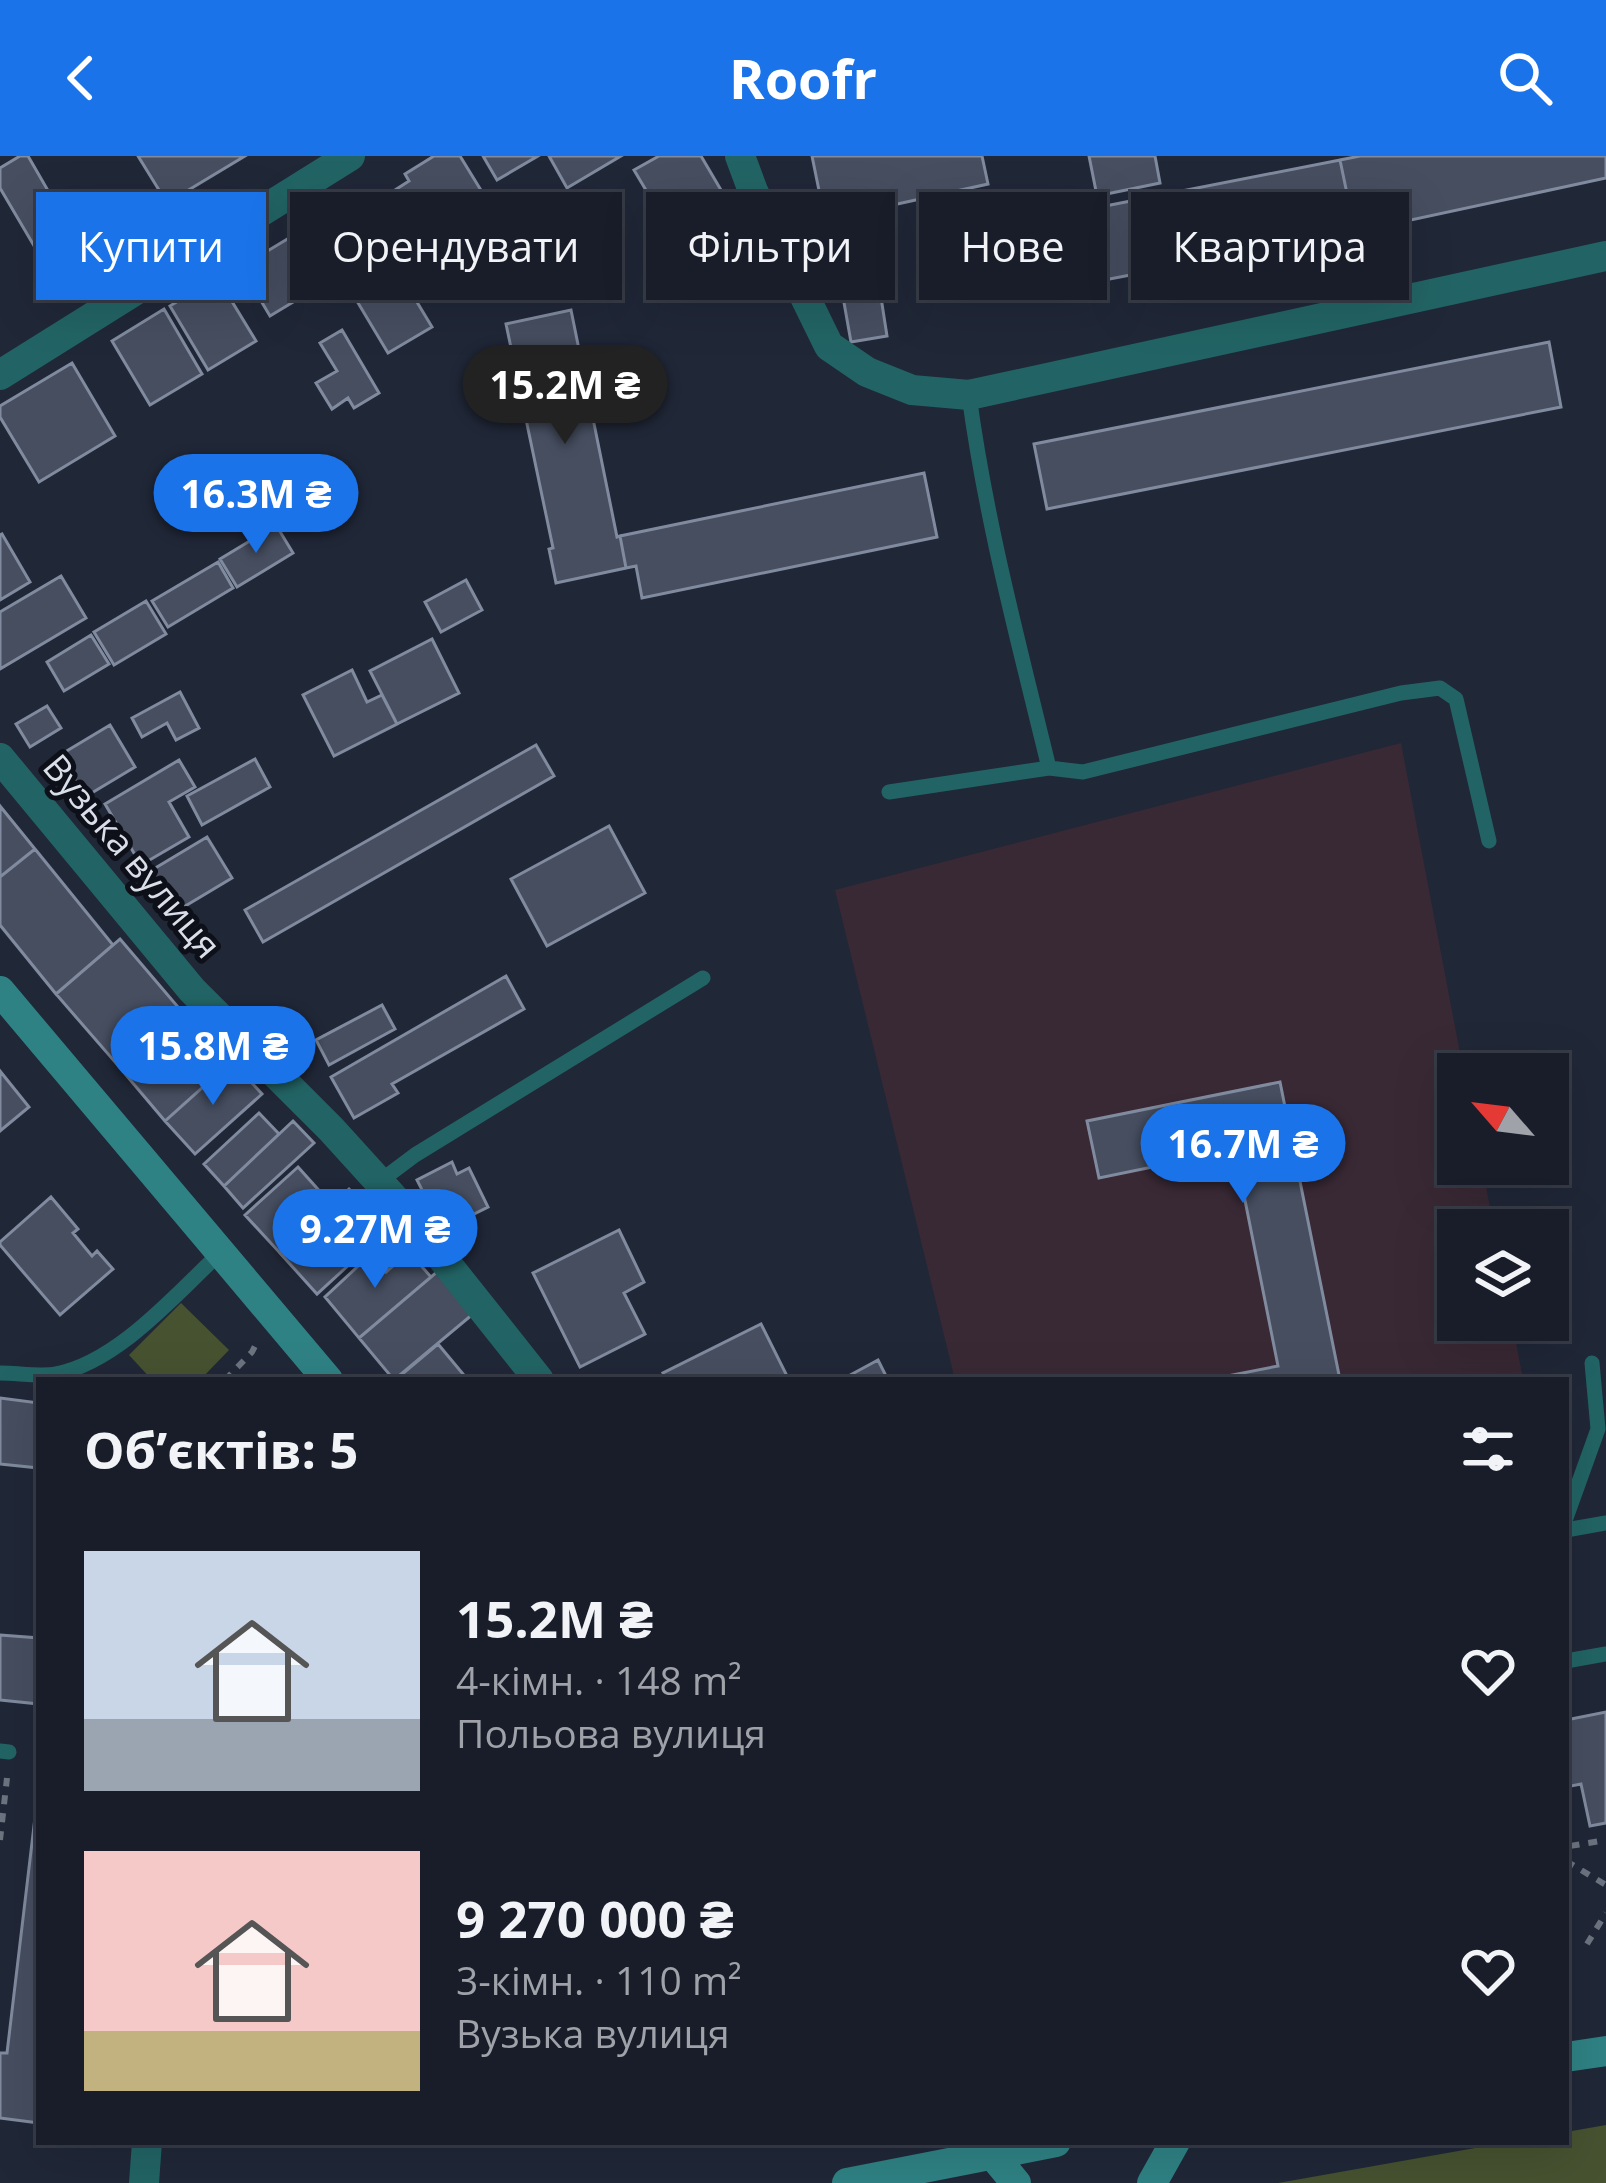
<!DOCTYPE html>
<html lang="uk">
<head>
<meta charset="utf-8">
<style>
  body { margin:0; font-family:"Open Sans",sans-serif; background:#252a35; color:#f1f3f6; height:100vh; display:flex; flex-direction:column; font-size:45px; white-space:nowrap }
  * { box-sizing:border-box; margin:0 }
  p { font-size:39px; color:#9fa2a8 }
  .icon { flex:none; width:66px; height:66px; fill:none; stroke:currentColor; stroke-width:2; stroke-linecap:round; stroke-linejoin:round }
  .map { position:relative; flex:1; overflow:hidden }
  .panel { position:absolute; left:36px; top:1221px; width:1533px; height:768px; display:flex; flex-direction:column; background:#181d29; border-radius:0px; box-shadow:0 12px 48px #0002,0 0 0 3px #363b46 }
  .panel>* { flex:none }
  .top-card { position:absolute; left:36px; top:36px; width:1536px; height:108px; display:flex; gap:24px }
  .needle { width:78px; rotate:298deg }
  .tools { position:absolute; left:1437px; top:897px; display:grid; gap:24px }
  .tools a { display:grid; place-items:center; width:132px; height:132px; border-radius:0px; background:#181d29; box-shadow:0 12px 48px #0002,0 0 0 3px #363b46; font-size:60px }
  .price { position:absolute; translate:-50% -102px; padding:0 27px; border-radius:42px; background:#1a73e8; color:#fff; font-size:39px; line-height:78px; filter:drop-shadow(0 3px 6px #0008) }
  .price::after { content:''; position:absolute; left:50%; top:72px; width:36px; height:27px; margin-left:-18px; background:inherit; clip-path:polygon(0 0,100% 0,50% 100%) }
  .price.current { background:#222; color:#fff }
  ul { padding:0; list-style:none }
  li { display:flex; align-items:center; gap:36px; height:300px; padding:0 48px }
  li span { display:grid; place-items:center; flex:none; width:336px; height:240px; border-radius:0px; color:#555 }
  li>.icon { margin-inline-start:auto }
  span .icon { width:144px; height:144px; fill:#fffc; stroke-width:1 }
  li b { font-size:51px }
  h2 { display:flex; justify-content:space-between; align-items:center; height:144px; padding:0 48px; font-size:51px }
  .chip { padding:0 42px; border-radius:0px; background:#181d29; box-shadow:0 12px 48px #0002,0 0 0 3px #363b46; font-size:42px; line-height:108px }
  .chip.current { background:#1a73e8; color:#fff }
  header { display:flex; justify-content:space-between; align-items:center; height:156px; padding:0 48px; background:#1a73e8; color:#fff; font-size:54px; font-weight:700 }
  .map>svg:first-child { display:block }
  .education { fill:#392935 }
  .green { fill:#465230 }
  .building { fill:#464e60; stroke:#818b9f; stroke-width:3 }
  .lines { fill:none; stroke-linecap:round; stroke-linejoin:round }
  .path { stroke:#6d7481; stroke-width:6; stroke-dasharray:9 9; stroke-linecap:butt }
  .lane { stroke:#226465; stroke-width:15 }
  .street { stroke:#226465; stroke-width:30 }
  .secondary { stroke:#2f8284; stroke-width:30 }
  .labels { text-anchor:middle; stroke-width:10; stroke-linejoin:round; paint-order:stroke }
  .street-label { font-size:36px; fill:#d9dee9; stroke:#0d1018 }
</style>
</head>
<body>
<header><svg class="icon" aria-label="back" viewBox="0 0 24 24"><path d="M15 5l-7 7 7 7"/></svg>Roofr<svg class="icon" aria-label="search" viewBox="0 0 24 24"><circle cx="10" cy="10" r="6"/><path d="M15 15l6 6"/></svg></header>
<div class="map">
<svg width="1606" height="2027" viewBox="0 0 1606 2027">
  <rect width="100%" height="100%" fill="#202737"/>
  <path class="education" d="M1401 587 1464 918H1458V1008H1482L1494 1074H1458V1164H1512L1523 1224H955L835 734Z"/>
  <path class="green" d="M181 1147 229 1194 200 1224H152L129 1199Z
    M1606 1969V2027H1278L1509 1986H1566V1976Z"/>
  <path class="building" d="M20 0H28L58 52 75 41 105 91 53 122 0 32V12Z
    M138 0H245L167 47Z
    M434 0H460L490 49 441 78 457 106 429 123 381 43 409 25 405 18Z
    M483 0H538L497 24Z
    M549 0H621L567 32Z
    M659 0H701L721 34 686 55 680 44 659 56 634 14Z
    M812 0H982L988 28 825 64Z
    M1089 0H1155L1160 27 1097 40Z
    M1360 0H1606V22L1355 76 1340 4Z
    M1340 4 1355 76 1094 126 1080 55Z
    M370 46 400 97 391 103 432 171 388 197 336 110 351 101 332 70Z
    M289 82 318 131 270 160 241 111Z
    M481 84 504 120 477 136 455 100Z
    M217 121 256 185 208 214 170 150Z
    M880 135 887 180 851 186 843 141Z
    M164 153 202 218 150 249 112 185Z
    M571 154 617 381 620 380 626 412 556 427 549 393 553 392 506 168Z
    M342 174 379 237 354 252 348 242 332 253 316 227 337 215 320 187Z
    M1549 186 1561 251 1047 353 1034 288Z
    M72 207 115 280 39 326 0 261V250Z
    M924 317 937 381 642 442 636 410 626 412 620 380Z
    M276 369 293 397 237 431 220 403Z
    M2 378 30 426 0 444V379Z
    M218 406 233 432 168 471 152 445Z
    M61 420 86 462 0 513V456Z
    M466 424 482 454 441 476 425 446Z
    M146 445 166 478 114 509 94 476Z
    M91 479 109 508 64 535 47 506Z
    M432 483 459 537 397 568 370 515Z
    M352 514 367 546 382 539 397 568 334 600 303 539Z
    M180 536 199 572 176 584 167 567 142 581 132 562Z
    M47 550 61 572 30 591 16 568Z
    M110 569 135 611 85 641 60 599Z
    M536 589 554 620 263 786 245 754Z
    M255 603 270 631 202 669 187 640Z
    M179 604 195 631 169 646 189 681 141 709 105 648Z
    M0 650 35 693 0 721Z
    M609 670 645 737 547 790 511 723Z
    M207 681 232 722 172 758 147 717Z
    M35 693 113 789 56 838 0 769V721Z
    M120 783 178 851 115 906 56 838Z
    M506 820 524 853 392 928 398 937 354 962 331 921Z
    M382 849 395 873 329 909 316 884Z
    M175 854 224 912 165 965 115 906Z
    M232 905 262 938 195 998 165 965Z
    M0 915 29 951 0 975Z
    M1280 926 1340 1224H1207L1278 1210 1235 994 1099 1022 1087 965Z
    M259 957 279 978 224 1030 204 1008Z
    M293 965 314 987 243 1052 224 1030Z
    M452 1006 457 1018 469 1012 488 1051 442 1074 417 1024Z
    M298 1011 332 1049 280 1097 245 1059Z
    M349 1033 387 1074 317 1138 280 1097Z
    M51 1041 78 1073 73 1077 92 1100 97 1095 113 1113 60 1159 0 1089V1086Z
    M619 1074 644 1126 624 1137 645 1178 580 1211 533 1117Z
    M409 1096 431 1121 359 1182 325 1141 371 1098 386 1116Z
    M438 1115 473 1158 394 1224 359 1182Z
    M761 1168 789 1224H667L663 1217Z
    M438 1188 468 1224H395Z
    M878 1204 888 1224H841Z
    M0 1242 39 1247V1312L0 1308Z
    M0 1479 39 1482V1548L0 1544Z
    M1606 1556V1667L1590 1670 1581 1628 1566 1631V1564Z
    M36 1653H39V1967L0 1962V1897H7Z"/>
  <g class="lines">
    <path class="path" d="M225 1224 252 1196 257 1186
      M1566 1673 1570 1690 1606 1684
      M0 1684 7 1622
      M1566 1705 1606 1729
      M1587 1788 1606 1757"/>
    <path class="lane" d="M969 239C986 366 1019 488 1049 612
      M889 636 1049 612 1083 616 1401 537 1440 532 1456 543 1489 685
      M379 1026 415 999 703 822
      M0 1217C18 1217 39 1221 56 1218 118 1206 175 1139 220 1097
      M1566 1362 1598 1273 1592 1207
      M1566 1374 1606 1367
      M1566 1505 1606 1498
      M0 1595 9 1596"/>
    <path class="street" d="M740 0 753 35 829 190 867 216 912 234 969 239 1606 100
      M0 219 350 0
      M0 602 192 834 331 973 400 1049 539 1224
      M144 2027 147 1986"/>
    <path class="secondary" d="M0 835 328 1224
      M1566 1901 1606 1895
      M982 1986 1016 2027
      M847 2027 1056 1986
      M1152 2027 1175 1986"/>
  </g>
  <g class="labels">
    <g class="street-label">
      <text transform="translate(132 700) rotate(50)" y="13">Вузька вулиця</text>
    </g>
  </g>
</svg>
<div class="tools">
<a><svg class="needle" viewBox="-14 -14 28 28"><path d="M0-13l5 13h-10z" fill="#e53935"/><path d="M0 13l5-13h-10z" fill="#9fa2a8"/></svg></a>
<a><svg class="icon" aria-label="layers" viewBox="0 0 24 24"><path d="M12 4l9 5-9 5-9-5zM3 14l9 5 9-5"/></svg></a>
</div>
<b class="price current" style="left:565px;top:291px">15.2M ₴</b>
<b class="price" style="left:256px;top:400px">16.3M ₴</b>
<b class="price" style="left:213px;top:952px">15.8M ₴</b>
<b class="price" style="left:1243px;top:1050px">16.7M ₴</b>
<b class="price" style="left:375px;top:1135px">9.27M ₴</b>
<div class="top-card">
<a class="chip current">Купити</a>
<a class="chip">Орендувати</a>
<a class="chip">Фільтри</a>
<a class="chip">Нове</a>
<a class="chip">Квартира</a>
</div>
<section class="panel">
<h2>Об’єктів: 5<svg class="icon" aria-label="filters" viewBox="0 0 24 24"><path d="M4 7h16M4 17h16"/><circle cx="9" cy="7" r="2"/><circle cx="15" cy="17" r="2"/></svg></h2>
<ul>
<li><span style="background:linear-gradient(#c9d6e8 70%,#9aa5b1 0)"><svg class="icon" aria-label="home" viewBox="0 0 24 24"><path d="M3 11l9-7 9 7M6 9v11h12V9"/></svg></span><div><b>15.2M ₴</b><p>4-кімн. · 148 m²</p><p>Польова вулиця</p></div><svg class="icon" aria-label="heart" viewBox="0 0 24 24"><path d="M12 20l-8-8c-3-5 5-10 8-4 3-6 11-1 8 4z"/></svg></li>
<li><span style="background:linear-gradient(#f6c9c9 75%,#c2b280 0)"><svg class="icon" aria-label="home" viewBox="0 0 24 24"><path d="M3 11l9-7 9 7M6 9v11h12V9"/></svg></span><div><b>9 270 000 ₴</b><p>3-кімн. · 110 m²</p><p>Вузька вулиця</p></div><svg class="icon" aria-label="heart" viewBox="0 0 24 24"><path d="M12 20l-8-8c-3-5 5-10 8-4 3-6 11-1 8 4z"/></svg></li>
</ul>
</section>
</div>
</body>
</html>
